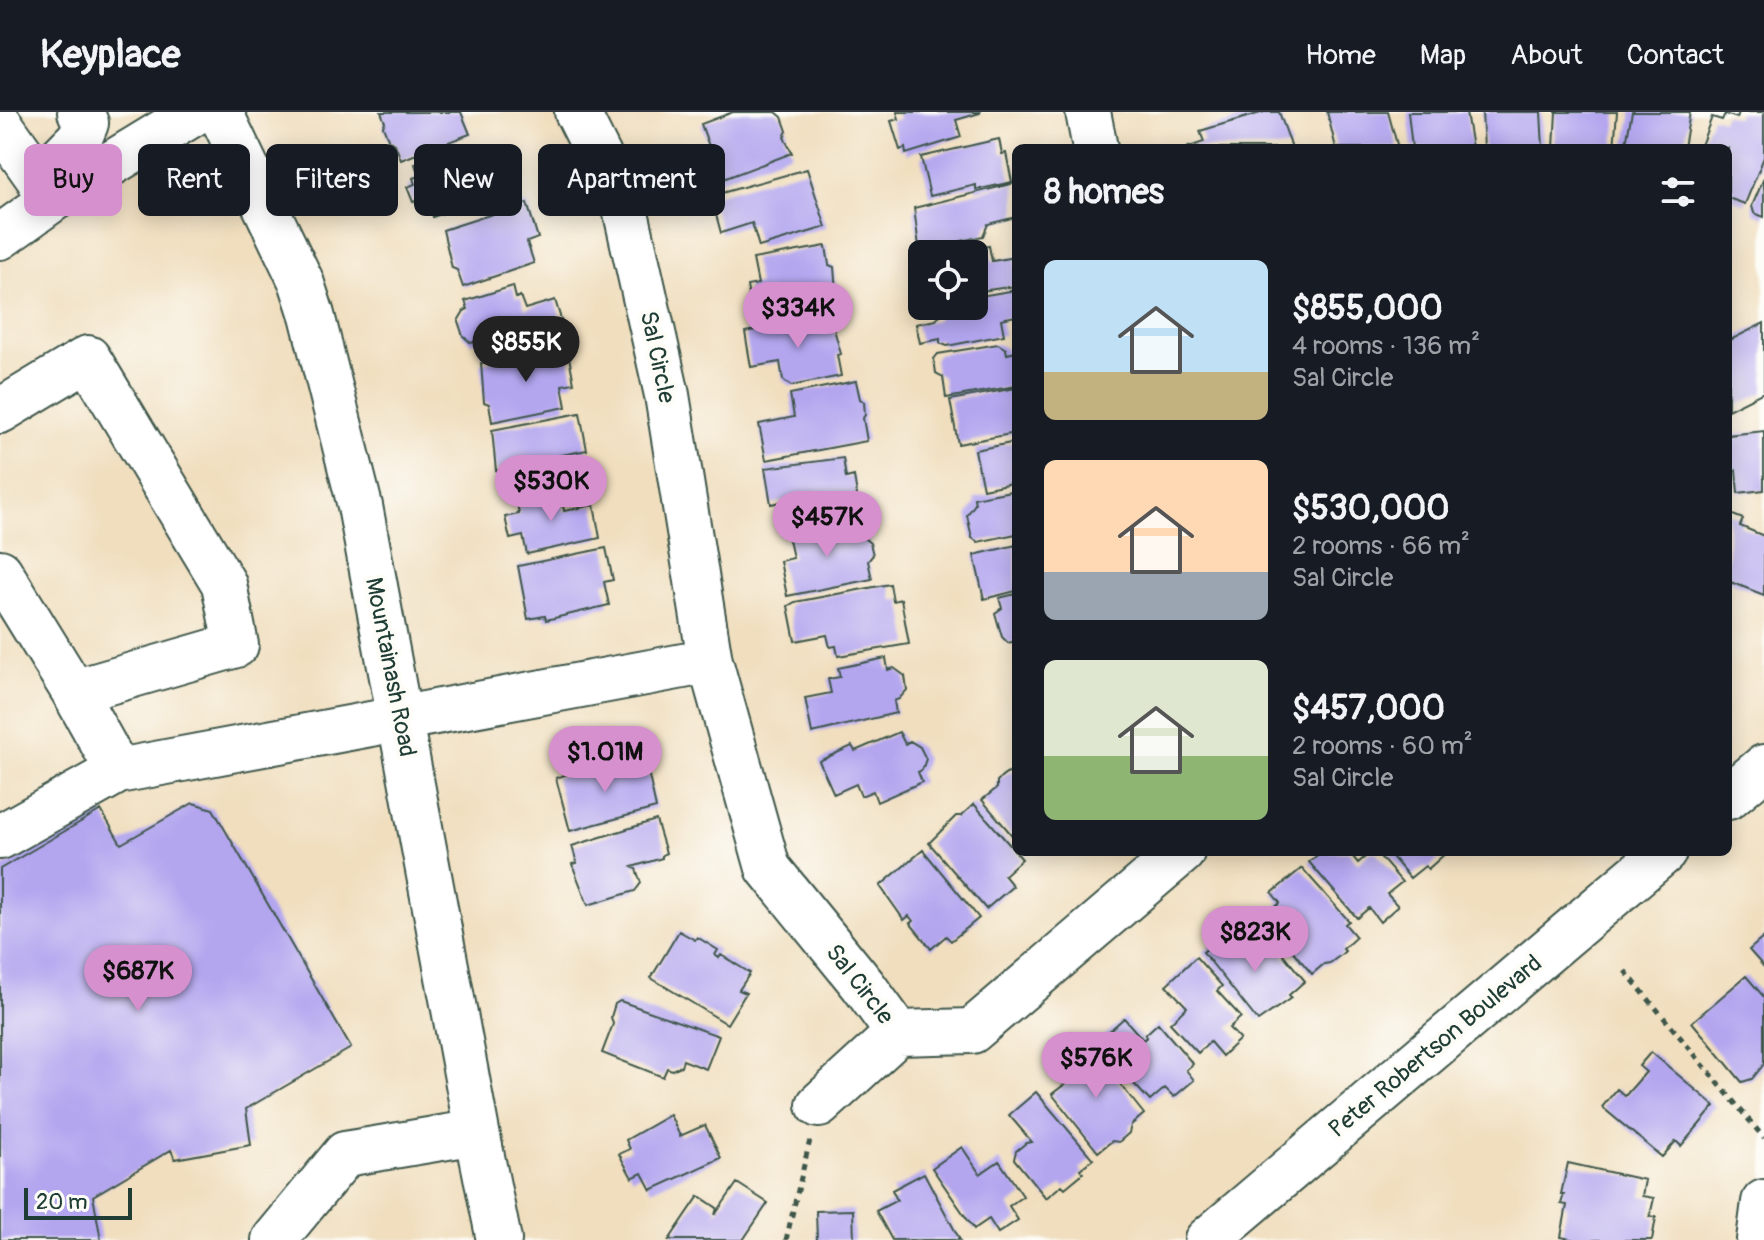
<!DOCTYPE html>
<html lang="en">
<head>
<meta charset="utf-8">
<style>
  body { margin:0; font-family:Pangolin,sans-serif; background:#20242c; color:#f1f3f6; height:100vh; display:flex; flex-direction:column; font-size:30px; white-space:nowrap }
  * { box-sizing:border-box; margin:0 }
  p { font-size:26px; color:#9ea1a6 }
  .icon { flex:none; width:44px; height:44px; fill:none; stroke:currentColor; stroke-width:2; stroke-linecap:round; stroke-linejoin:round }
  .map { position:relative; flex:1; overflow:hidden }
  .drawer { position:absolute; left:1012px; top:32px; width:720px; height:712px; display:flex; flex-direction:column; background:#171b24; border-radius:12px; box-shadow:0 4px 20px #0003 }
  .drawer>* { flex:none }
  .hud { position:absolute; left:24px; top:32px; width:760px; height:72px; display:flex; gap:16px }
  .buttons { position:absolute; left:908px; top:128px; display:grid; gap:16px }
  .buttons a { display:grid; place-items:center; width:80px; height:80px; border-radius:12px; background:#171b24; box-shadow:0 4px 20px #0003; font-size:40px }
  .scale { position:absolute; left:24px; bottom:20px; width:108px; box-sizing:border-box; padding-left:8px; border:4px solid #1f3d34; border-top:0; font-size:22px; line-height:28px; white-space:nowrap; color:#1f3d34; -webkit-text-stroke:6px #fdfcf7; paint-order:stroke }
  .price { position:absolute; translate:-50% -68px; padding:0 18px; border-radius:28px; background:#d690ce; color:#111; font-size:26px; line-height:52px; filter:drop-shadow(0 2px 4px #0008) }
  .price::after { content:''; position:absolute; left:50%; top:48px; width:24px; height:18px; margin-left:-12px; background:inherit; clip-path:polygon(0 0,100% 0,50% 100%) }
  .price.active { background:#222; color:#fff }
  ul { padding:0; list-style:none }
  li { display:flex; align-items:center; gap:24px; height:200px; padding:0 32px }
  li span { display:grid; place-items:center; flex:none; width:224px; height:160px; border-radius:12px; color:#555 }
  li>.icon { margin-inline-start:auto }
  span .icon { width:96px; height:96px; fill:#fffc; stroke-width:1 }
  li b { font-size:34px }
  h2 { display:flex; justify-content:space-between; align-items:center; height:96px; padding:0 32px; font-size:34px }
  .tag { padding:0 28px; border-radius:12px; background:#171b24; box-shadow:0 4px 20px #0003; font-size:28px; line-height:72px }
  .tag.active { background:#d690ce; color:#111 }
  header { display:flex; align-items:center; gap:48px; box-sizing:border-box; height:112px; padding:0 40px; background:#171b24; border-bottom:2px solid #363941 }
  header strong { font-size:38px }
  nav { display:flex; gap:44px; margin-inline-start:auto; font-size:28px }
  .map>svg:first-child { display:block }
  .building { fill:#b3a6ef }
  .lines { fill:none; stroke-linecap:round; stroke-linejoin:round }
  .minor-casing { stroke:#3e5549; stroke-width:48 }
  .path { stroke:#3e5549; stroke-width:5; stroke-dasharray:6 6; stroke-linecap:butt }
  .minor { stroke:#fff; stroke-width:44 }
  .labels { text-anchor:middle; stroke-width:8; stroke-linejoin:round; paint-order:stroke }
  .street-label { font-size:24px; fill:#1f3d34; stroke:#fdfcf7 }
</style>
</head>
<body>
<header>
<strong>Keyplace</strong>
<nav><a>Home</a><a>Map</a><a>About</a><a>Contact</a></nav>
</header>
<div class="map">
<svg width="1764" height="1128" viewBox="0 0 1764 1128">
  <rect width="100%" height="100%" fill="#fdfcf7"/>
  <filter id="ink" filterUnits="userSpaceOnUse"><feTurbulence type="fractalNoise" baseFrequency=".0125" numOctaves="2"/><feDisplacementMap in="SourceGraphic" scale="16" xChannelSelector="R" yChannelSelector="G"/><feConvolveMatrix kernelMatrix="1 2 1 2 8 2 1 2 1" color-interpolation-filters="sRGB"/></filter>
  <filter id="wash" filterUnits="userSpaceOnUse"><feTurbulence type="fractalNoise" baseFrequency=".006" numOctaves="4" result="noise"/><feDisplacementMap in="SourceGraphic" scale="32" xChannelSelector="R" yChannelSelector="G"/><feGaussianBlur stdDeviation="1.8" result="paint"/><feColorMatrix in="noise" values="0 0 0 0 0 0 0 0 0 0 0 0 0 0 0 0 0 1.4 0 .05"/><feComposite in="paint" operator="in"/></filter>
  <g filter="url(#wash)">
    <rect width="100%" height="100%" fill="#f0debe"/>
    <g id="blocks">
      <path class="building" d="M381 0H461L470 22 401 48 395 32 389 29 383 14 385 10Z
        M733 0H776L782 5 787 19 784 25 792 41 713 71 702 40 710 37 701 12Z
        M897 0H980V1L956 8 961 25 906 42 905 36 900 38 891 9 899 7Z
        M1264 0H1279L1291 33 1289 36H1186L1204 30 1200 19Z
        M1327 0H1388L1398 36H1336Z
        M1408 0H1466L1472 36H1412Z
        M1482 0H1541L1543 36H1484Z
        M1556 0H1617L1614 36H1554Z
        M1632 0H1690L1684 36H1625Z
        M1739 0H1764V45L1745 92 1728 86V36H1700L1712 5 1722 8 1725 2 1737 6Z
        M999 27 1002 42 1006 41 1012 70 976 78V73L930 84 921 45Z
        M459 35 463 47 473 45 476 56 504 45 517 80 481 93 479 88 433 105 429 92 422 95 419 88 413 90 407 75 415 72 413 66 419 64 415 52Z
        M807 57 826 115 759 135 752 111 721 121 711 84Z
        M1764 66V105L1754 101 1752 94Z
        M1015 71 1016 105 988 112 983 124 923 138 919 135 914 96Z
        M527 91 538 126 527 130 534 151 463 175 457 158 452 156 443 118Z
        M826 134 829 153 834 155 837 193 753 209 747 174 758 172 753 147Z
        M989 134 992 149 1016 145V174L974 180V142L954 140Z
        M513 174 516 186 520 184 525 197 555 188 566 223 530 234 528 228 482 243 477 229 471 231 463 224 458 209 464 199 468 197 465 189Z
        M1016 178V204L1001 207 1004 223 947 234 940 231V227L920 231 916 212 936 208 944 198 943 194H974V185Z
        M830 203 841 242 837 243 841 264 791 274 783 268 780 250 751 255 745 220Z
        M1764 211V280L1728 298V229Z
        M998 232 1006 237 1007 242 1016 240V274L946 286 943 265 936 261 934 247 938 242Z
        M567 235 574 271 562 273 566 295 492 310 489 292 484 290 481 251Z
        M856 269 860 287 864 290 865 303 863 306 867 329 766 348 759 312 794 305 790 282Z
        M1016 276V321L958 332 950 288Z
        M580 301 587 338 552 345 555 347 558 363 552 369 503 378 499 358 496 359 492 318Z
        M1764 319V378L1738 381 1736 358 1728 359V323Z
        M1016 330V370L983 377 975 338Z
        M843 346 846 366 854 364 858 390 851 391 853 400 801 409 797 387 771 392 765 356Z
        M560 378 564 399 594 393 600 426 527 442 523 424 510 427 505 405 519 402 516 386Z
        M1016 378V422L978 430 972 426 967 403 975 392 974 386Z
        M1728 401 1743 407 1740 414 1764 424V483L1728 469Z
        M862 409 865 427 870 431 873 443 868 449 872 467 787 484 780 449 793 446 788 423Z
        M1016 433V479L984 487 974 443Z
        M606 436 613 468 604 470 609 493 546 508 545 504 528 507 518 454Z
        M890 472 893 489 901 487 909 532 838 544 836 534 830 535 827 523 795 529 788 494 795 490Z
        M1016 482V529L1008 531 1002 525 995 501 1002 496 999 486Z
        M886 546 888 558 894 556 905 564 907 578 899 587 894 589 896 601 812 621 805 586 831 581 828 567 840 565 838 556Z
        M899 620 905 632 910 629 920 635 926 647 922 658 918 660 922 670 877 690 873 679 861 684 856 672 834 682 819 649 852 634 855 639Z
        M634 645 639 662 645 661 646 664H649L656 696 570 719 556 666 596 652 598 659 602 658 601 654Z
        M1016 659V728L982 688 997 676V669L1006 662Z
        M193 691 213 697 351 936 246 997 251 1033 175 1047 171 1038 93 1084 101 1128H0V757L101 698 121 732Z
        M974 692 1022 747 1004 763 1013 774 986 797 929 731 956 704H961Z
        M656 708 666 741 662 743V746L632 755 636 757 641 771 635 779 588 793 572 752 577 751 572 734Z
        M923 738 979 806 951 829 946 824 931 837 910 811 913 809 909 804 904 808 880 774Z
        M1321 740H1349L1358 751 1371 740H1376L1402 770 1387 782 1398 794 1380 810 1369 796 1357 806 1309 750Z
        M1388 740H1447L1428 757 1425 754 1410 766Z
        M1302 756 1349 809 1345 812 1356 825 1343 837 1345 839 1342 842 1330 851 1324 852 1312 862 1264 805 1280 791 1272 781Z
        M679 819 695 828 697 825 718 838 715 843 719 846 721 843 750 861 739 878 746 881 727 912 651 866Z
        M1229 819 1235 821 1254 845 1257 842 1254 838 1265 830 1268 835 1273 830 1305 869 1289 883 1291 886 1258 909 1203 840Z
        M1764 825V855L1749 838Z
        M1196 845 1222 874 1217 879 1241 905 1229 916 1240 927 1222 944 1210 930 1198 941 1170 911 1187 895 1166 873Z
        M1746 864 1764 885V952L1752 967 1742 970 1692 910Z
        M620 889 719 924 706 957 683 948 681 954 672 958 667 956 663 965 602 941 613 912 611 905 615 892Z
        M1124 906 1143 928 1147 925 1145 923 1158 911 1193 952 1186 958 1194 968 1174 985 1165 976 1150 989 1096 931Z
        M1089 933 1144 1002 1131 1013 1129 1021 1119 1030 1112 1029 1098 1040 1052 982 1069 969 1060 956Z
        M1651 940 1715 994 1681 1034 1676 1029 1662 1045 1602 995 1617 977 1625 984 1646 960 1639 954Z
        M1036 980 1093 1047 1080 1057 1083 1061 1065 1076 1062 1073 1046 1086 1014 1047 1016 1039 1026 1031 1032 1030 1009 1003Z
        M670 1003 680 1024 705 1013 721 1046 651 1078 642 1061 632 1066 619 1042 630 1037 626 1028Z
        M962 1035 980 1062 999 1049 1023 1084 1009 1094 1018 1108 998 1121 989 1107 974 1117 932 1056Z
        M1568 1051 1645 1068 1642 1084 1654 1086 1650 1104 1656 1105 1652 1128H1575L1561 1125 1567 1093 1561 1092 1564 1082H1561Z
        M924 1061 933 1078 960 1128H892L876 1099 897 1088 892 1078Z
        M737 1071 768 1091 743 1128H669L699 1084 717 1096 715 1103Z
        M853 1098 854 1128H817L816 1099Z"/>
    </g>
  </g>
  <g filter="url(#ink)">
    <use href="#blocks" fill-opacity="0" stroke="#3e5549" stroke-width="2"/>
    <g class="lines">
      <defs>
        <path id="minor" d="M220 0 301 169 312 203 360 394 477 1020 499 1128
          M577 0 625 96 667 283 710 549 768 756 863 873 898 921 972 919 1182 740
          M1088 0 1095 36
          M0 12 53 87
          M39 68 80 26 86 11 80 0
          M0 125 53 87 196 0
          M0 299 88 246 224 472 236 533 74 580
          M0 460 74 580 118 659
          M1728 685 1764 655
          M0 725 118 659 710 549
          M819 993 898 921
          M274 1128 345 1042 477 1020
          M1207 1128 1664 740
          M1759 1128 1764 1090"/>
      </defs>
      <use href="#minor" class="minor-casing"/>
      <path class="path" d="M1625 859 1764 1026
        M786 1128 810 1028"/>
      <use href="#minor" class="minor"/>
    </g>
  </g>
  <g class="labels">
    <g class="street-label">
      <text transform="translate(658 245) rotate(78)" y="8">Sal Circle</text>
      <text transform="translate(391 555) rotate(79)" y="8">Mountainash Road</text>
      <text transform="translate(860 872) rotate(52)" y="8">Sal Circle</text>
      <text transform="translate(1435 934) rotate(-40)" y="8">Peter Robertson Boulevard</text>
    </g>
  </g>
</svg>
<div class="buttons">
<a><svg class="icon" aria-label="locate" viewBox="0 0 24 24"><circle cx="12" cy="12" r="6"/><path d="M12 2v4M12 18v4M2 12h4M18 12h4"/></svg></a>
</div>
<div class="scale">20 m</div>
<b class="price" style="left:798px;top:238px">$334K</b>
<b class="price active" style="left:526px;top:272px">$855K</b>
<b class="price" style="left:551px;top:411px">$530K</b>
<b class="price" style="left:827px;top:447px">$457K</b>
<b class="price" style="left:605px;top:682px">$1.01M</b>
<b class="price" style="left:1255px;top:862px">$823K</b>
<b class="price" style="left:138px;top:901px">$687K</b>
<b class="price" style="left:1096px;top:988px">$576K</b>
<div class="hud">
<a class="tag active">Buy</a>
<a class="tag">Rent</a>
<a class="tag">Filters</a>
<a class="tag">New</a>
<a class="tag">Apartment</a>
</div>
<section class="drawer">
<h2>8 homes<svg class="icon" aria-label="filters" viewBox="0 0 24 24"><path d="M4 7h16M4 17h16"/><circle cx="9" cy="7" r="2"/><circle cx="15" cy="17" r="2"/></svg></h2>
<ul>
<li><span style="background:linear-gradient(#bfe0f5 70%,#c2b280 0)"><svg class="icon" aria-label="home" viewBox="0 0 24 24"><path d="M3 11l9-7 9 7M6 9v11h12V9"/></svg></span><div><b>$855,000</b><p>4 rooms · 136 m²</p><p>Sal Circle</p></div></li>
<li><span style="background:linear-gradient(#ffd9b3 70%,#9aa5b1 0)"><svg class="icon" aria-label="home" viewBox="0 0 24 24"><path d="M3 11l9-7 9 7M6 9v11h12V9"/></svg></span><div><b>$530,000</b><p>2 rooms · 66 m²</p><p>Sal Circle</p></div></li>
<li><span style="background:linear-gradient(#dfe7d0 60%,#8fb573 0)"><svg class="icon" aria-label="home" viewBox="0 0 24 24"><path d="M3 11l9-7 9 7M6 9v11h12V9"/></svg></span><div><b>$457,000</b><p>2 rooms · 60 m²</p><p>Sal Circle</p></div></li>
</ul>
</section>
</div>
</body>
</html>
